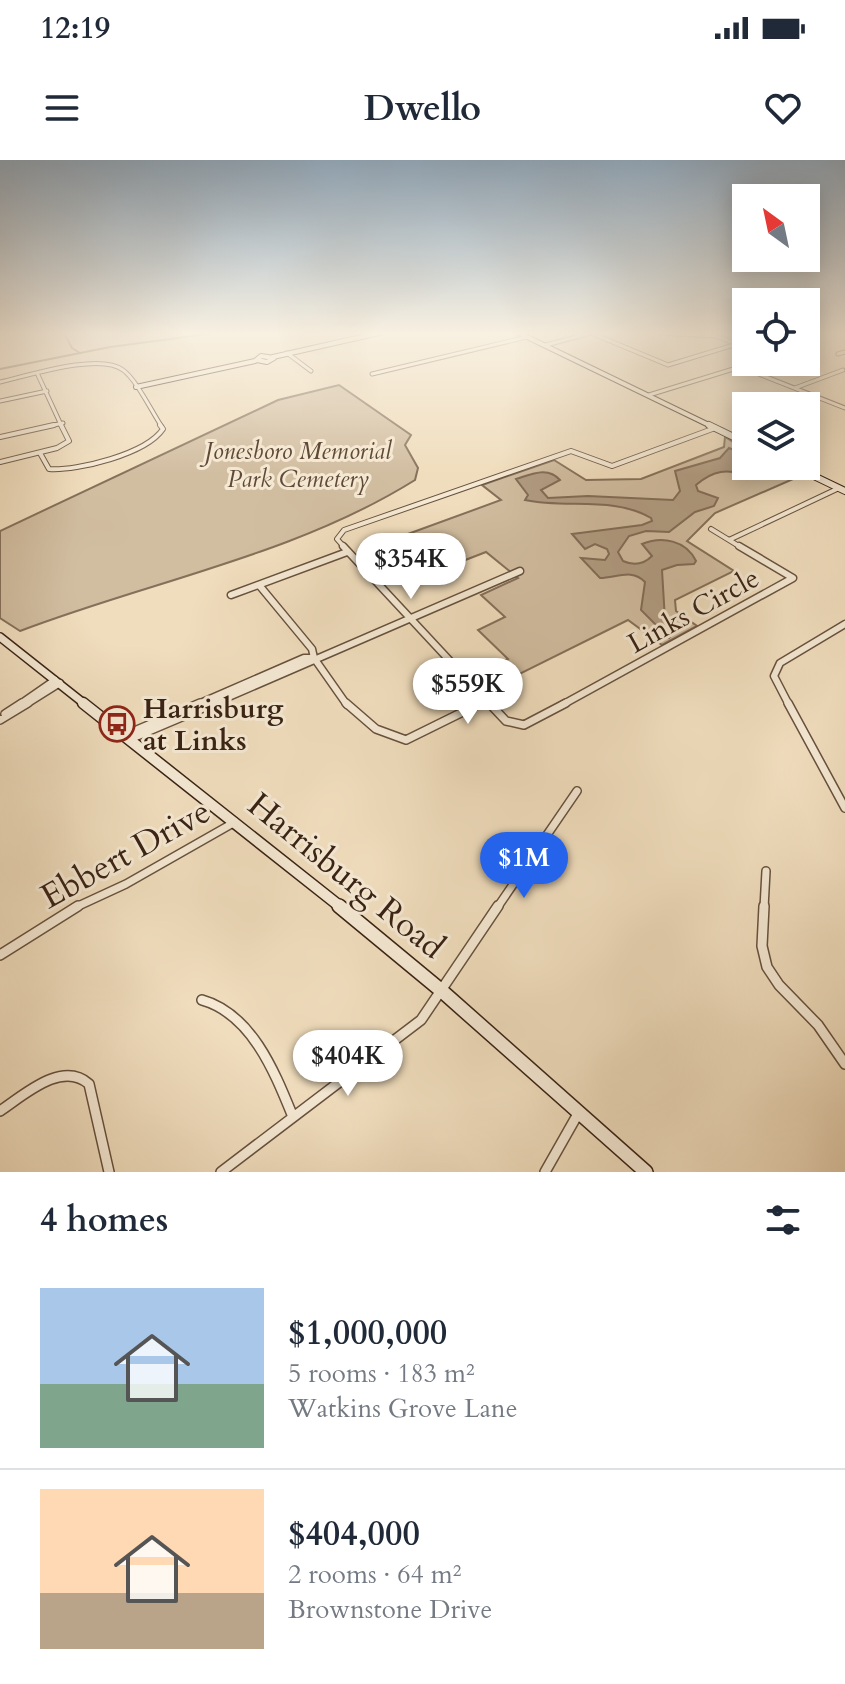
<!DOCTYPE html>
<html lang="en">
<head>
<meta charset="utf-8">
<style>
  body { margin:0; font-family:Cardo,serif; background:#f6f6f7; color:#1f2937; height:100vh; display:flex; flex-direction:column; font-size:30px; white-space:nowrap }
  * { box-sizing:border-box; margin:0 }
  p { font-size:26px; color:#747a83 }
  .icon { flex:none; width:44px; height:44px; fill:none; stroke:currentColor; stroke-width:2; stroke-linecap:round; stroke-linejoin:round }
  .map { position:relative; height:1012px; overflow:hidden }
  .details { display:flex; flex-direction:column; background:#fff; flex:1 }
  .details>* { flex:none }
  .needle { width:52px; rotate:327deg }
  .tools { position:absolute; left:732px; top:24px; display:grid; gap:16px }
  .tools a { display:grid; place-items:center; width:88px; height:88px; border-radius:0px; background:#fff; box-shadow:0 4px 20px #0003; font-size:40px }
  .price { position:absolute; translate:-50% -68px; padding:0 18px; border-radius:28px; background:#fff; color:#222; font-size:26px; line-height:52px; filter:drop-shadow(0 2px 4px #0008) }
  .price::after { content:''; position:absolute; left:50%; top:48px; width:24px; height:18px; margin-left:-12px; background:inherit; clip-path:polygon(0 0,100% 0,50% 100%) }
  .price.on { background:#2563eb; color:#fff }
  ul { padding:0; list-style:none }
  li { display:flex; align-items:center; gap:24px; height:200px; padding:0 40px }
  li+li { border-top:2px solid #e0e1e3 }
  li span { display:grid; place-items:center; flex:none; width:224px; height:160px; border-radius:0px; color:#555 }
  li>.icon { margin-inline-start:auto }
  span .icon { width:96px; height:96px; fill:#fffc; stroke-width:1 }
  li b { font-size:34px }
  h2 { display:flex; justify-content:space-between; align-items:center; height:96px; padding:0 40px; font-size:34px }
  .status { display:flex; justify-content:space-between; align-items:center; height:56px; padding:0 40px; background:#fff; direction:ltr }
  .status svg { height:22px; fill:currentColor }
  header { display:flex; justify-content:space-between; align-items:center; height:104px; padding:0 40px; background:#fff; font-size:36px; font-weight:700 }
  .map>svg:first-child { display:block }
  .green { fill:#d1bda0; stroke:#85705a; stroke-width:2 }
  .water { fill:#b29d84; stroke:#826c57; stroke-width:2 }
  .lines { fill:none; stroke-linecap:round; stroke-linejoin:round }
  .stream { stroke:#826c57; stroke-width:2 }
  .street-far4-casing { stroke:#67513e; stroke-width:5 }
  .street-far3-casing { stroke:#67513e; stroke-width:6 }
  .street-far2-casing { stroke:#67513e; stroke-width:9 }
  .street-far1-casing { stroke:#67513e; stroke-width:10 }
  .street-casing { stroke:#67513e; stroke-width:12 }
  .secondary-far4-casing { stroke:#392214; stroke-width:6 }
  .secondary-far3-casing { stroke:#392214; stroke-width:8 }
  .secondary-far2-casing { stroke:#392214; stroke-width:10 }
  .secondary-far1-casing { stroke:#392214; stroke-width:13 }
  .secondary-casing { stroke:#392214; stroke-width:16 }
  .street-far4 { stroke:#f5e9d4; stroke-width:3 }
  .street-far3 { stroke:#f5e9d4; stroke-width:4 }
  .street-far2 { stroke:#f5e9d4; stroke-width:6 }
  .street-far1 { stroke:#f5e9d4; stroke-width:7 }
  .street { stroke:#f5e9d4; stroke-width:9 }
  .secondary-far4 { stroke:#f5e9d4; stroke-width:4 }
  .secondary-far3 { stroke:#f5e9d4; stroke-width:6 }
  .secondary-far2 { stroke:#f5e9d4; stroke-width:7 }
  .secondary-far1 { stroke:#f5e9d4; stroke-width:10 }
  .secondary { stroke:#f5e9d4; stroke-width:13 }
  .labels { text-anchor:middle; stroke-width:6; stroke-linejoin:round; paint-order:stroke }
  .far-park-label { font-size:24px; font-style:italic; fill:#5f4937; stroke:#f5e9d4 }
  .street-label { font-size:28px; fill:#392214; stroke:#f5e9d4 }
  .poi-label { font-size:28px; font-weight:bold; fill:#392214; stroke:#f5e9d4; text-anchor:start }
  .near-street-label { font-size:34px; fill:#392214; stroke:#f5e9d4 }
</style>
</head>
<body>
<div class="status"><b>12:19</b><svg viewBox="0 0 49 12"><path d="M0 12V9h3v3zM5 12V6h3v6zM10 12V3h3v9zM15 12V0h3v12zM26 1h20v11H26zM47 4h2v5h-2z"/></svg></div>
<header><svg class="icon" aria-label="menu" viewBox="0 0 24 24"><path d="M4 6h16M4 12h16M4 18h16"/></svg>Dwello<svg class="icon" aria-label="heart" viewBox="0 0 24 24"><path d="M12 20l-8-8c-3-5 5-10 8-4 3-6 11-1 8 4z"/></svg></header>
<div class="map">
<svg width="845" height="1012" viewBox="0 0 845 1012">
  <rect width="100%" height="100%" fill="#f0ddbd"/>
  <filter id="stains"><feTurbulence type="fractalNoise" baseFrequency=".0025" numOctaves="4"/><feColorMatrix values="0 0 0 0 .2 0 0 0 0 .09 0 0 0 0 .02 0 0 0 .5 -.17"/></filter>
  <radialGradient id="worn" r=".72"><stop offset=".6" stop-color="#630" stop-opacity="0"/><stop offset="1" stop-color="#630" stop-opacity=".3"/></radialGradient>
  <path class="green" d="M339 225 411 275 405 285 418 308 415 320C295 395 151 421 20 471L0 458V371L278 240Z
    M725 277 746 290V306H778L800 316 715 353 687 381 734 411 675 440 676 451 697 466 662 485 628 460 491 528 478 514 508 499 478 470 505 457 481 435 518 418 486 392 424 416 417 410 387 422 375 410 403 399 386 382 501 340 482 325 554 300 586 320 641 319 724 287Z"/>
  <path class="water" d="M729 288 746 295V306L768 307 771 310 768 315C739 318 725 300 696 325L698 331 718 338 714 346 695 352 669 372 646 371 629 376 618 392 623 401C634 406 643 405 652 396L642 384C662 376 686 380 696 401L694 404 677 405 662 410 665 460 674 473 669 478 641 450 645 422C632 408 616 418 600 418L581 398 605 400 609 394 607 389 595 384 585 389 572 374 642 365 652 361 651 358C614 336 566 349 525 340L528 335 516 319C532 314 548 306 560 320L541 330 548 338 588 336 673 340 680 331 675 311 720 298Z"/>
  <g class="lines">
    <path class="stream" d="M64 173 72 188 80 193
      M0 209 110 187 215 173"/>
    <defs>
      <path id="street-far4" d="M591 173 668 205 737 184
        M661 173 716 176 737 184
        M806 181 812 173
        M546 185 591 173
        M287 193 311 211
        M838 194 845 192
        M741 207 845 248
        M372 214 527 177
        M38 215 62 267
        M0 222C27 216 100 192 123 210 136 219 152 252 162 267
        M795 228 843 210
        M649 235 756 202
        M0 241 47 231
        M45 267 63 263"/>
      <path id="street-far3" d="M0 277 54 265
        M40 293 49 309C78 311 146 294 163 269L160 265
        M0 302 57 288 69 281 61 265
        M711 369 729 380
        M345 388 337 379 344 370 571 291 612 306 715 268
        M742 388 729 380 839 328"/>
      <path id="street-far2" d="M343 386 491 545
        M259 425 312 489 314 498 347 545
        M231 435 347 392
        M19 545 55 520
        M25 545 60 523
        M196 545 304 498H314
        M210 545 520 411
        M477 545 486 540
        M562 545 793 418 739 386
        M789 545 774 516 780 503 845 464"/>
      <path id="street-far1" d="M346 543 376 569 406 580 481 543
        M489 543 506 561 524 565 566 543
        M788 543 845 648
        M5 554 22 543
        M0 560 28 543
        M125 575 200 543
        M130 579 215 543
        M74 748 126 724 235 662
        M497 748 577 631
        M764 748 766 711"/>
      <path id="street" d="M764 746 762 786 767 807 779 825 818 865 845 904
        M0 795 78 746
        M202 840C252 854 275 913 293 957
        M0 951C24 935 62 900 89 924L109 1012
        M221 1012 421 860 498 746
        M545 1012 579 952"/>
      <path id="secondary-far4" d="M519 173 713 267
        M273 197 379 173
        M136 227 255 201 261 196 274 198 267 202 257 200"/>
      <path id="secondary-far3" d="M709 265 746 283
        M793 306 845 331"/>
      <path id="secondary-far2" d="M0 477 86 545"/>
      <path id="secondary-far1" d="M83 543 342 748"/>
      <path id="secondary" d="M339 746 443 832 646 1012"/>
    </defs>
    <use href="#street-far4" class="street-far4-casing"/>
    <use href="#street-far3" class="street-far3-casing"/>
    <use href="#street-far2" class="street-far2-casing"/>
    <use href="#street-far1" class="street-far1-casing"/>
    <use href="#street" class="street-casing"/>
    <use href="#secondary-far4" class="secondary-far4-casing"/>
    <use href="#secondary-far3" class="secondary-far3-casing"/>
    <use href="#secondary-far2" class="secondary-far2-casing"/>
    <use href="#secondary-far1" class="secondary-far1-casing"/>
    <use href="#secondary" class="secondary-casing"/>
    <use href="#street-far4" class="street-far4"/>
    <use href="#street-far3" class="street-far3"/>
    <use href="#street-far2" class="street-far2"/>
    <use href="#street-far1" class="street-far1"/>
    <use href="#street" class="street"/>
    <use href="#secondary-far4" class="secondary-far4"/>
    <use href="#secondary-far3" class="secondary-far3"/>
    <use href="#secondary-far2" class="secondary-far2"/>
    <use href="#secondary-far1" class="secondary-far1"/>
    <use href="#secondary" class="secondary"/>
  </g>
  <linearGradient id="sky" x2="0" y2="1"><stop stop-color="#92abc0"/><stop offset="0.55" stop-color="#f8f0e1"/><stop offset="1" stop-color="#f8f0e1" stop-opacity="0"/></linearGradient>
  <rect width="845" height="315" fill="url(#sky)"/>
  <defs>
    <symbol id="bus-ring" viewBox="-11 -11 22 22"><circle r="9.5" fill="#f5e9d4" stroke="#8f2418" stroke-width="1.5"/><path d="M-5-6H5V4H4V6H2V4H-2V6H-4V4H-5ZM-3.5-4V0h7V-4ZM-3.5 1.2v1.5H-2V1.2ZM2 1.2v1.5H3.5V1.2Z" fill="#8f2418"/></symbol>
  </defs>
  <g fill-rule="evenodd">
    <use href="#bus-ring" x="97" y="544" width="40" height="40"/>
  </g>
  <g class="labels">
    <g class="far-park-label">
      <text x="298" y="299">Jonesboro Memorial<tspan x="298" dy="28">Park Cemetery</tspan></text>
    </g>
    <g class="street-label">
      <text transform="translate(693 450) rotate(-29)" y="10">Links Circle</text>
    </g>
    <g class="poi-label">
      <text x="143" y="558">Harrisburg<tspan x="143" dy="32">at Links</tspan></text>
    </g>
    <g class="near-street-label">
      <text transform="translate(125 693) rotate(-29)" y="12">Ebbert Drive</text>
      <text transform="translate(347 715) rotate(39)" y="12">Harrisburg Road</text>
    </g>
  </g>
  <rect width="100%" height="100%" filter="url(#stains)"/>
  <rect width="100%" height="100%" fill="url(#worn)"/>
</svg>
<div class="tools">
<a><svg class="needle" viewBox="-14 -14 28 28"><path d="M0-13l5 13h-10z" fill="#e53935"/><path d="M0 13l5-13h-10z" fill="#747a83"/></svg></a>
<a><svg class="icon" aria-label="locate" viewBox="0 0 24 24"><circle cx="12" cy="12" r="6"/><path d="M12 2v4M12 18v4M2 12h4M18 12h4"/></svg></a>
<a><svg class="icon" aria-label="layers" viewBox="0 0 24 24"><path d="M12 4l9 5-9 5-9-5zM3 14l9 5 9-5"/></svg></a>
</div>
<b class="price" style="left:411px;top:441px">$354K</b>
<b class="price" style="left:468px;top:566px">$559K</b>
<b class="price on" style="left:524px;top:740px">$1M</b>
<b class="price" style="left:348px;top:938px">$404K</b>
</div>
<section class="details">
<h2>4 homes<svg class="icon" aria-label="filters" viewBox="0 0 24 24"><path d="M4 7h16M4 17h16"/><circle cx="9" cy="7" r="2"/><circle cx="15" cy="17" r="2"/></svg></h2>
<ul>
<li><span style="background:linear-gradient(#a9c7e8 60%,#7fa58c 0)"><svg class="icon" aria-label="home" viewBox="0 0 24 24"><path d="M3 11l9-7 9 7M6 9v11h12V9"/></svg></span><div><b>$1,000,000</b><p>5 rooms · 183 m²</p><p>Watkins Grove Lane</p></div></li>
<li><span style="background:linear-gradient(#ffd9b3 65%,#b9a48a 0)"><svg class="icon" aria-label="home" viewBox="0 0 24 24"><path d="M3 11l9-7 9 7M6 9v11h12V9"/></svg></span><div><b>$404,000</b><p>2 rooms · 64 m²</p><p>Brownstone Drive</p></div></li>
</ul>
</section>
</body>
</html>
